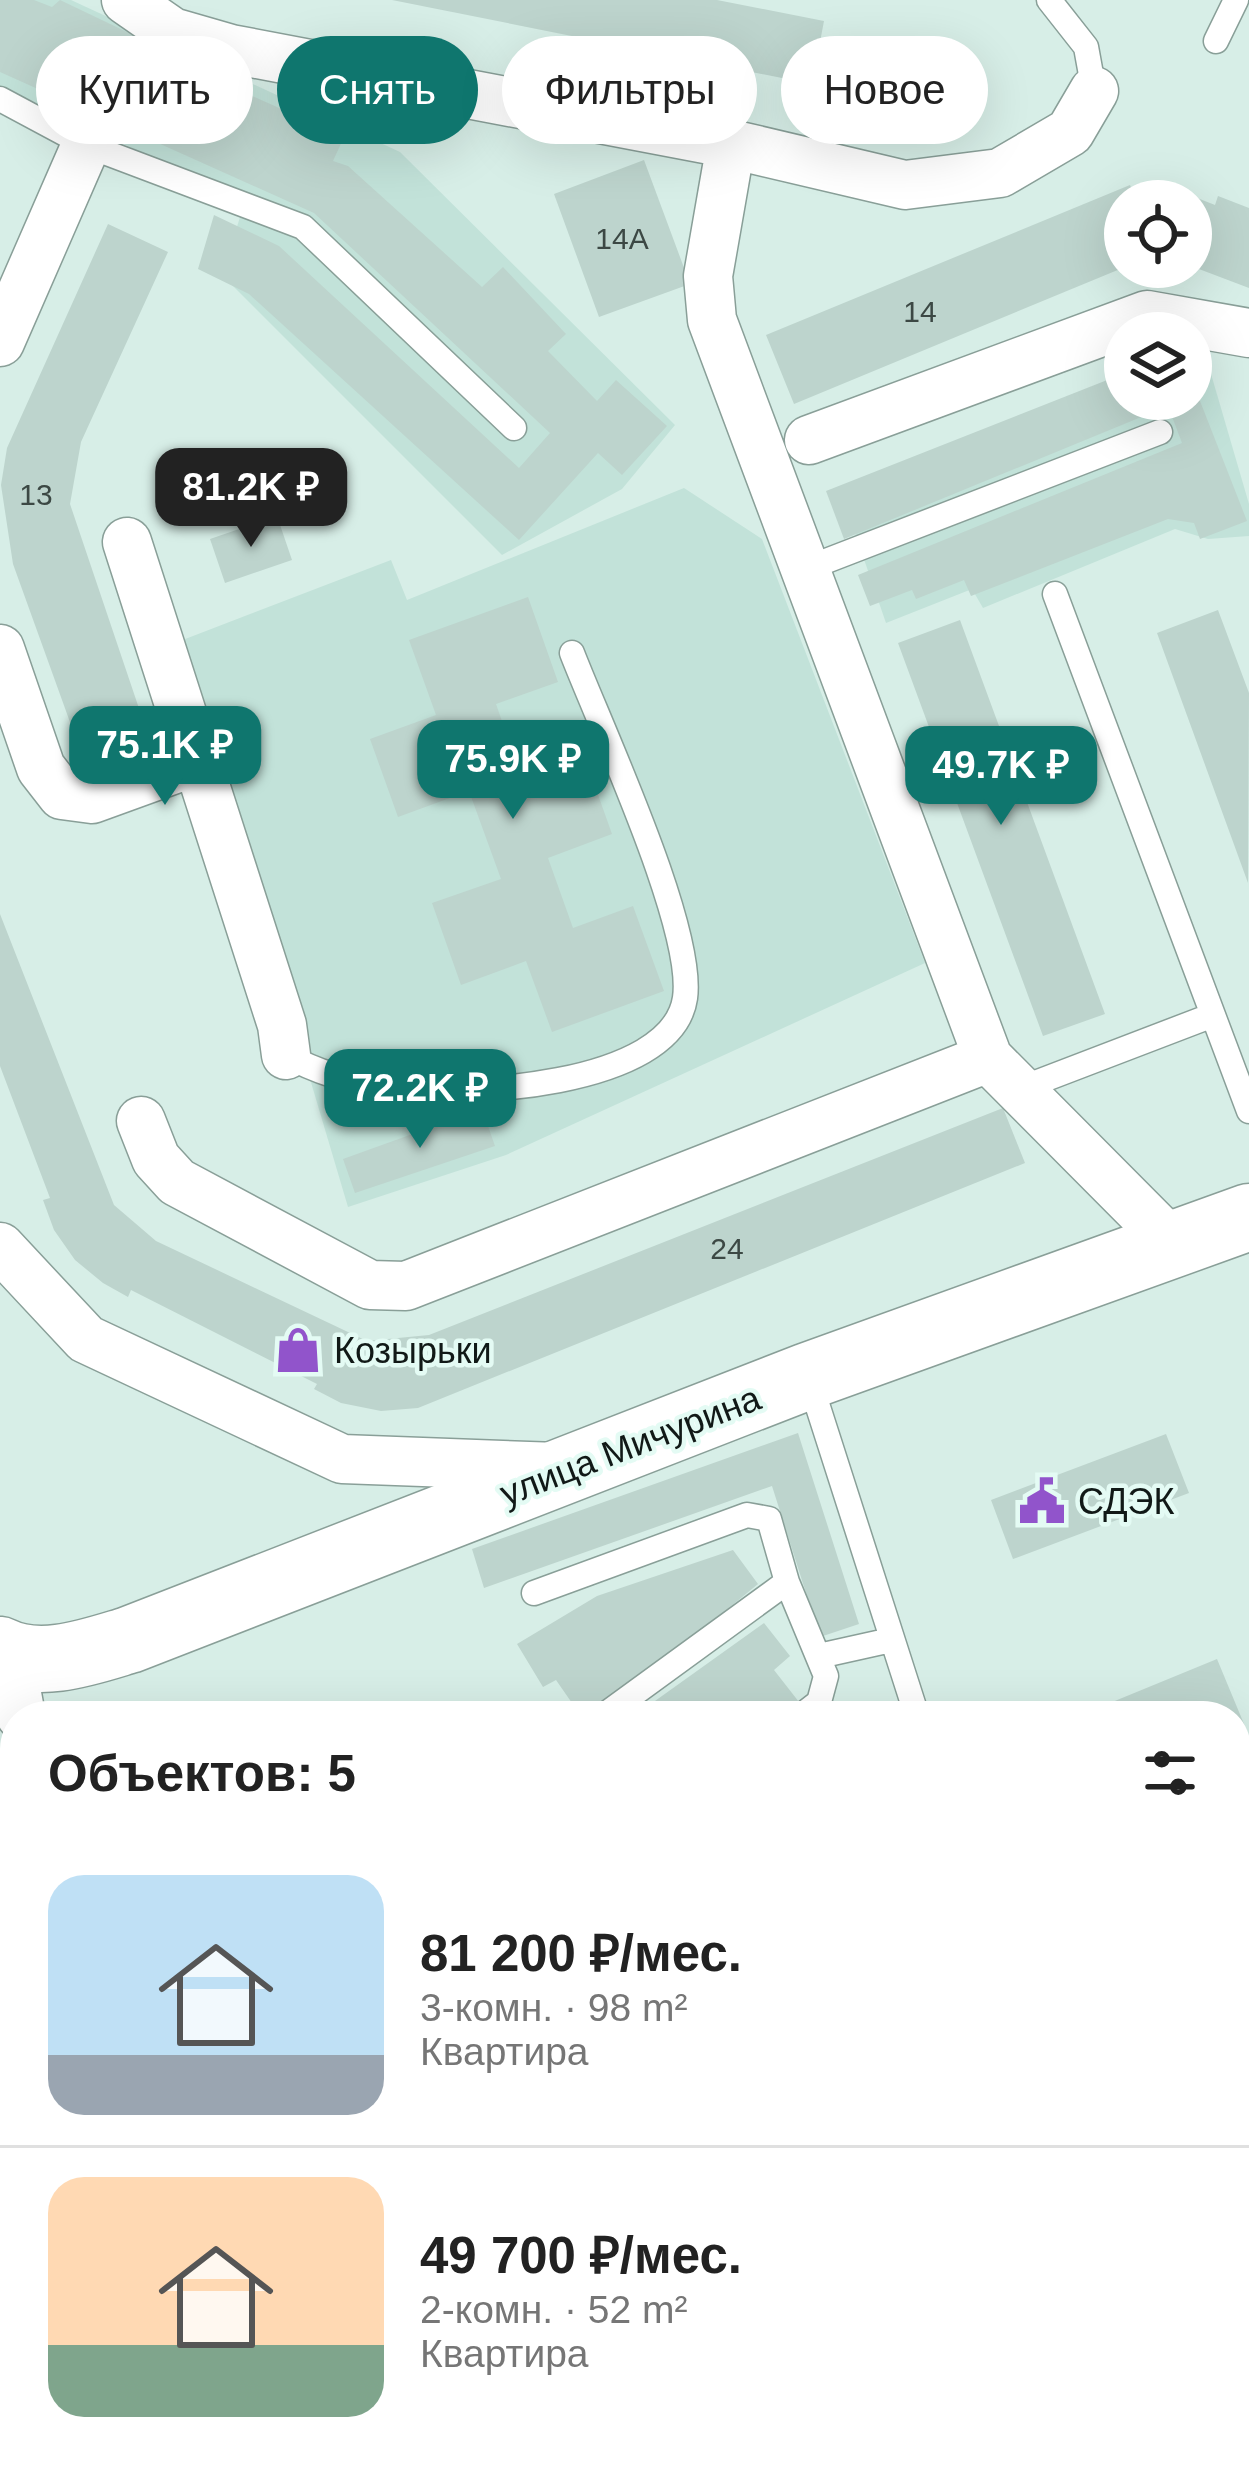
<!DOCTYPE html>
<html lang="ru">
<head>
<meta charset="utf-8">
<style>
  body { margin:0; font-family:Helvetica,sans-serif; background:#f6f6f6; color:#222; height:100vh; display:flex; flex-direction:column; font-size:45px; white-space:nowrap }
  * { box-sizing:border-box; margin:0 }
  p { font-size:39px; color:#767676 }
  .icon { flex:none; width:66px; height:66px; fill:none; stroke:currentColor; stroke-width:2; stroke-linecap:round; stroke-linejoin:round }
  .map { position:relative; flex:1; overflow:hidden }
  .drawer { position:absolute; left:0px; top:1701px; width:1251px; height:768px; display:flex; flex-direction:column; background:#fff; border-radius:48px 48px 0 0; box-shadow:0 12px 48px #0002 }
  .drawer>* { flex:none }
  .hud { position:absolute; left:36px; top:36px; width:1179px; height:108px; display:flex; gap:24px }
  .fabs { position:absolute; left:1104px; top:180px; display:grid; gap:24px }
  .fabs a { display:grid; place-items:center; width:108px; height:108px; border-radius:50%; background:#fff; box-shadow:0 12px 48px #0002; font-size:60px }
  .price { position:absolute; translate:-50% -102px; padding:0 27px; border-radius:24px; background:#0f766e; color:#fff; font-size:39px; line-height:78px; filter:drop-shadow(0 3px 6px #0008) }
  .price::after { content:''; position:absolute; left:50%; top:72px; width:36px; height:27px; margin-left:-18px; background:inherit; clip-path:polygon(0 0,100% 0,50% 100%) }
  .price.active { background:#222; color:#fff }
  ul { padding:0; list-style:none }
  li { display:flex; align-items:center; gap:36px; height:300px; padding:0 48px }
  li+li { border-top:3px solid #e0e0e0 }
  li span { display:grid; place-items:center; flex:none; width:336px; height:240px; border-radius:36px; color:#555 }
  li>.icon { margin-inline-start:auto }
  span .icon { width:144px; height:144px; fill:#fffc; stroke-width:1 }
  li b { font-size:51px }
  h2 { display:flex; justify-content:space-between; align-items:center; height:144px; padding:0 48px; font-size:51px }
  .chip { padding:0 42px; border-radius:54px; background:#fff; box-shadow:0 12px 48px #0002; font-size:42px; line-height:108px }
  .chip.active { background:#0f766e; color:#fff }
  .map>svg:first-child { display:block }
  .built { fill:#c2e2d9 }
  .green { fill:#dbc9f2 }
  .building { fill:#bdd4cd }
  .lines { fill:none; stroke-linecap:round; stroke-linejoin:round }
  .lane-casing { stroke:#899f98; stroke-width:27 }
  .street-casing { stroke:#899f98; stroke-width:51 }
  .secondary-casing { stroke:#899f98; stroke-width:69 }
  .path { stroke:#7f908b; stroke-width:8; stroke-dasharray:6 6; stroke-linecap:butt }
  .lane { stroke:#fff; stroke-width:24 }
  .street { stroke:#fff; stroke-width:48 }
  .secondary { stroke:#fff; stroke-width:66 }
  .labels { text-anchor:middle; stroke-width:9; stroke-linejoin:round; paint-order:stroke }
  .number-label { font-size:30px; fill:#3c4844 }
  .poi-label { font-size:36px; fill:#111917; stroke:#e4fbf4; text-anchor:start }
  .street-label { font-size:36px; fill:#111917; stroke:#e4fbf4 }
</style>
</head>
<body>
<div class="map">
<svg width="1249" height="2469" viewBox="0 0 1249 2469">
  <rect width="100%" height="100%" fill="#d7eee7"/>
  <path class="built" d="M0 0H71L400 152 675 425 622 489 502 555 222 275 245 201 0 86Z
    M1209 367 1249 504V536L1208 539 1175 529 983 608 972 589 886 623 847 510 1125 399H1191V373Z
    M684 488 762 539 925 963 506 1155 348 1207 180 641 391 560 407 600Z"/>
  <path class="green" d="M0 1918 15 1931V2454H642L660 2469H0Z"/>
  <path class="building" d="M0 0H34L52 7 60 0 219 76 209 104 241 116 250 95 344 137 333 161 348 166 482 287 503 267 566 334 548 351 597 401 616 380 667 426 622 475 598 453 519 540 249 294 198 269 214 215 279 246 519 468 550 433 314 213 0 72Z
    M392 0H717L824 21 812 84Z
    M644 160 690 284 599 317 554 194Z
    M1130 185 1134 195 1182 192 1215 205 1218 196 1249 208V288L1191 266V201H1125V267L794 404 766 335Z
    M108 224 168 252 81 442 70 504 149 738 84 761 13 564 1 485 7 448Z
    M1125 373V399H1191V378L1247 521 1200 539 1194 523 1168 519 971 596 964 580 916 599 912 590 870 606 858 575 1182 443 1168 406 844 539 826 491Z
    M277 516 292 560 225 583 210 539Z
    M528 597 558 682 496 704 518 767 580 744 612 834 548 858 573 928 633 906 664 991 552 1032 526 961 461 985 432 903 501 879 469 791 398 817 370 739 436 715 409 640Z
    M1218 610 1249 693 1248 883 1157 633Z
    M960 620 1105 1014 1043 1036 898 643Z
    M0 914 114 1205 156 1241 367 1341 429 1335 1003 1108 1025 1163 418 1408 381 1411 341 1403 314 1389 317 1384 131 1290 128 1297 103 1283 75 1260 54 1230 43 1200 50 1198 0 1066Z
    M482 1109 495 1146 355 1193 343 1159Z
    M798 1433 859 1624 820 1637 772 1486 484 1588 472 1549Z
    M1166 1434 1189 1493 1013 1559 991 1500Z
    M733 1550 758 1584 646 1676 581 1716 556 1680 543 1687 517 1644 597 1596Z
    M764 1623 790 1656 774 1670 799 1702 781 1716H634Z
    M1217 1659 1249 1736V1820L1236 1826V1716H1109L1105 1705Z
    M1249 1847V1971L1236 1943V1853Z"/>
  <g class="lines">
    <defs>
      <path id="lane" d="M1049 0 1086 47 1094 91
        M1216 41 1236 0
        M0 99 86 145 303 227 514 428
        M808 568 1160 432
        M1055 594 1249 1111
        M286 1055C316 1072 355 1083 390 1088 459 1097 672 1088 685 998 695 928 601 728 572 653
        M1017 1090 1213 1015
        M809 1379 917 1716
        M534 1593 747 1515 769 1519 787 1582 826 1676 819 1702 801 1716
        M819 1656 891 1640
        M606 1714 787 1582"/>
      <path id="street" d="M126 0 172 32 231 49 731 144 905 185 1000 173 1070 132 1094 91
        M731 144 708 276 712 320 988 1058 1173 1244
        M0 342 86 145
        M809 440 1147 315 1249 333
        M127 542 282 1025 286 1055
        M0 649 41 768 62 795 92 799 194 762
        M141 1121 156 1159 177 1182 370 1285 406 1286 988 1058
        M0 1247 86 1339 342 1459 558 1467
        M10 1655 21 1716
        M692 2454 710 2469"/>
      <path id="secondary" d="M0 1650C40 1670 89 1652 129 1640L808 1376 1249 1217"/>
    </defs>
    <use href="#lane" class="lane-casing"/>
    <use href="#street" class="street-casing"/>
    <use href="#secondary" class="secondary-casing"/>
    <path class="path" d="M537 2454 540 2469"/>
    <use href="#lane" class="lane"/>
    <use href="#street" class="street"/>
    <use href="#secondary" class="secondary"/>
  </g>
  <defs>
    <symbol id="shop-bare" viewBox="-9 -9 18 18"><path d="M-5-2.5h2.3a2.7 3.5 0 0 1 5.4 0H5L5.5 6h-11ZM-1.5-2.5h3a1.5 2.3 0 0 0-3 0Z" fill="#9154cb" stroke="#e4fbf4" stroke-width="2.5" paint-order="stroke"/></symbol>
    <symbol id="civic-bare" viewBox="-9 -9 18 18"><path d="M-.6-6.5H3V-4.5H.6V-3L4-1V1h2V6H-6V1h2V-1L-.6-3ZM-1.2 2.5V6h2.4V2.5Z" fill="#9154cb" stroke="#e4fbf4" stroke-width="2.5" paint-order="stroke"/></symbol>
  </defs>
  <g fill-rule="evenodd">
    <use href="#shop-bare" x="265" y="1317" width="66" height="66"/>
    <use href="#civic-bare" x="1009" y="1468" width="66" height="66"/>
  </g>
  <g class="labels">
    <g class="number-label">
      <text x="622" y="249">14А</text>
      <text x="920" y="322">14</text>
      <text x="36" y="505">13</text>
      <text x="727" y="1259">24</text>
    </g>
    <g class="poi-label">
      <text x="334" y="1363">Козырьки</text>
      <text x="1078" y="1514">СДЭК</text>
    </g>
    <g class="street-label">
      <text transform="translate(630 1445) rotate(-21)" y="13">улица Мичурина</text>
    </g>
  </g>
</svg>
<div class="fabs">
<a><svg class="icon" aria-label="locate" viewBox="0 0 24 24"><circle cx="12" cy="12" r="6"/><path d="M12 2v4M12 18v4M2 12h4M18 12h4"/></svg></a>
<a><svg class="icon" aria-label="layers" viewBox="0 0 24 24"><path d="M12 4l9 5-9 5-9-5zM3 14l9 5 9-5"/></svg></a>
</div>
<b class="price active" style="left:251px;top:550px">81.2K ₽</b>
<b class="price" style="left:165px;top:808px">75.1K ₽</b>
<b class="price" style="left:513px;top:822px">75.9K ₽</b>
<b class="price" style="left:1001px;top:828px">49.7K ₽</b>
<b class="price" style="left:420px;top:1151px">72.2K ₽</b>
<div class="hud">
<a class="chip">Купить</a>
<a class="chip active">Снять</a>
<a class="chip">Фильтры</a>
<a class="chip">Новое</a>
</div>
<section class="drawer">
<h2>Объектов: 5<svg class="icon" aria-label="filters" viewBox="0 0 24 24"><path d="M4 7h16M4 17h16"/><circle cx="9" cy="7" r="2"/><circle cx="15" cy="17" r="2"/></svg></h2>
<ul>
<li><span style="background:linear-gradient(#bfe0f5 75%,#9aa5b1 0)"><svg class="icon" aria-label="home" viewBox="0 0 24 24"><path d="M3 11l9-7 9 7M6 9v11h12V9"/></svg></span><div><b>81 200 ₽/мес.</b><p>3-комн. · 98 m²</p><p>Квартира</p></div></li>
<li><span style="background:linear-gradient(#ffd9b3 70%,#7fa58c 0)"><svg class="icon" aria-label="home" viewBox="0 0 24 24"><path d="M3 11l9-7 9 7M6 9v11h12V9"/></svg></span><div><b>49 700 ₽/мес.</b><p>2-комн. · 52 m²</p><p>Квартира</p></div></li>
</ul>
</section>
</div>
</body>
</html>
